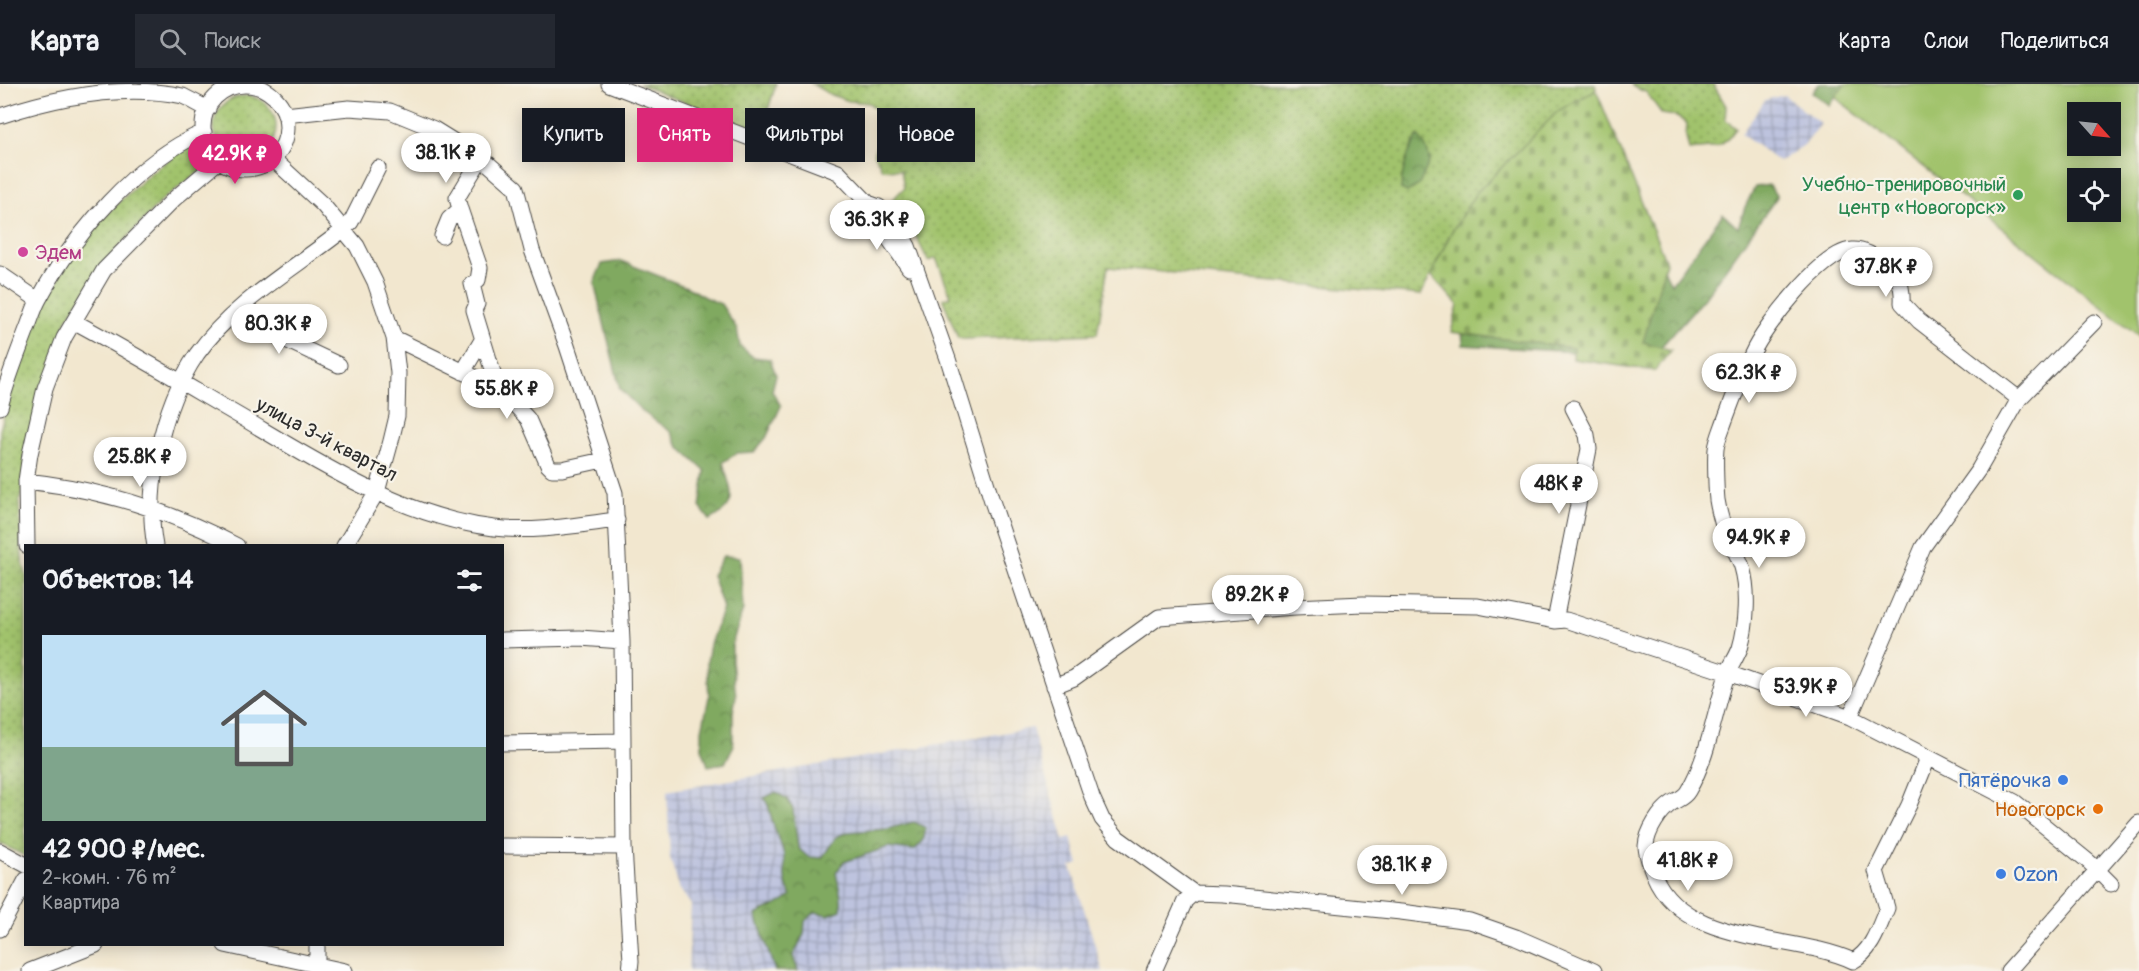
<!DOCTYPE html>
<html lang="ru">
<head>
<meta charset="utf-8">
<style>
  body { margin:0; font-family:Pangolin,sans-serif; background:#242831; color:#f1f3f6; height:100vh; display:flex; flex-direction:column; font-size:22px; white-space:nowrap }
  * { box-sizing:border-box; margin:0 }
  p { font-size:20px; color:#9ea1a6 }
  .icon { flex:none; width:33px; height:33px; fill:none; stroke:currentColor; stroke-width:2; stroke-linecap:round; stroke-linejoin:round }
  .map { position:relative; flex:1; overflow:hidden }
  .sheet { position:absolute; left:24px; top:460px; width:480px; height:402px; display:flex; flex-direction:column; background:#171b24; border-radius:0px; box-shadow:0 3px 15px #0003 }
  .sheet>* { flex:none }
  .banner { position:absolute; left:522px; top:24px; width:570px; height:54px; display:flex; gap:12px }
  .needle { width:39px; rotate:117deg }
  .fabs { position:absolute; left:2067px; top:18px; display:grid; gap:12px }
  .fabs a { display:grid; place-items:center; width:54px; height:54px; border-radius:0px; background:#171b24; box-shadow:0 3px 15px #0003; font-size:30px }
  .price { position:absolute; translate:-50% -51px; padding:0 14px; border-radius:21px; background:#fff; color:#222; font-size:20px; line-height:39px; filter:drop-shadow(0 2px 3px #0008) }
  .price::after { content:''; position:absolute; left:50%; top:36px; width:18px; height:14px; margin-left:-9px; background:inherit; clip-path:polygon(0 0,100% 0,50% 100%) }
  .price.active { background:#db2777; color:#fff }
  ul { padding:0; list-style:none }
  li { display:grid; align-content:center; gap:12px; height:318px; padding:0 18px }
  li span { display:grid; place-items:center; height:186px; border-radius:0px; color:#555 }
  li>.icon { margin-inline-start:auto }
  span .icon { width:108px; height:108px; fill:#fffc; stroke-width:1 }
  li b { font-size:26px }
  h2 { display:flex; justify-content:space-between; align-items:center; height:72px; padding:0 18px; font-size:26px }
  .tag { padding:0 21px; border-radius:0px; background:#171b24; box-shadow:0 3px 15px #0003; font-size:21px; line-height:54px }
  .tag.active { background:#db2777; color:#fff }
  header { display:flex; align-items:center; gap:36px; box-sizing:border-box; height:84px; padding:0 30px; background:#171b24; border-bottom:2px solid #363941 }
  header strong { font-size:28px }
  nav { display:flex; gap:33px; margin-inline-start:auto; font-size:21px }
  .search { width:420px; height:54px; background:#242831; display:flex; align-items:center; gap:15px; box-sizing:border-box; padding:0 21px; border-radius:0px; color:#9ea1a6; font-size:22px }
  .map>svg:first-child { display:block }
  .industrial { fill:url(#industrial-grid) }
  .green { fill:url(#green-dots); stroke:#66774c; stroke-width:1.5 }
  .forest { fill:url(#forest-crowns); stroke:#566a46; stroke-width:1.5 }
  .cemetery { fill:url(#cemetery-stones); stroke:#66774c; stroke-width:1.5 }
  .pitch { fill:#a1c36c; stroke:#66774c; stroke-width:1.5; fill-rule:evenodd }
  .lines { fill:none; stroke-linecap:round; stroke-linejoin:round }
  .minor-casing { stroke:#494744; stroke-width:17 }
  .minor { stroke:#fff; stroke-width:15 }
  .leisure-dot { fill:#2e9e5b; stroke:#f7f3e8; stroke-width:2 }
  .hotel-dot { fill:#d1479c; stroke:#f7f3e8; stroke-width:2 }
  .shop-dot { fill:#3f7fe0; stroke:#f7f3e8; stroke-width:2 }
  .food-dot { fill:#e8710a; stroke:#f7f3e8; stroke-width:2 }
  .labels { text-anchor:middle; stroke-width:4.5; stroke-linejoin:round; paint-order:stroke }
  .leisure-label { font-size:20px; fill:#27864d; stroke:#f7f3e8; text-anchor:end }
  .hotel-label { font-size:20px; fill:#b23c85; stroke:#f7f3e8; text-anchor:start }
  .street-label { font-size:20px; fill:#2b2b2b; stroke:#f7f3e8 }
  .shop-label { font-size:20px; fill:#366cbe; stroke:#f7f3e8; text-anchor:end }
  .food-label { font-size:20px; fill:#c56008; stroke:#f7f3e8; text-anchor:end }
</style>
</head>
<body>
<header>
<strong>Карта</strong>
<div class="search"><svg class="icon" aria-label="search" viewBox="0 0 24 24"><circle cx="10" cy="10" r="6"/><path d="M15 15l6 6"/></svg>Поиск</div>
<nav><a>Карта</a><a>Слои</a><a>Поделиться</a></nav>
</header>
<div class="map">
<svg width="2139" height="887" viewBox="0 0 2139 887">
  <defs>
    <pattern id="industrial-grid" width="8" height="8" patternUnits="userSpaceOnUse" patternTransform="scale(1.5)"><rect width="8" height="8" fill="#bdc3de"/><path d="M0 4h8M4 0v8" fill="none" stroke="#9a9fb4"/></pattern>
    <pattern id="green-dots" width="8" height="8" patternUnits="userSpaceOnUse" patternTransform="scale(1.5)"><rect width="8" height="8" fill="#a1c36c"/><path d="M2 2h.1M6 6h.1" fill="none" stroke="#839f59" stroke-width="1.8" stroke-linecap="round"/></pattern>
    <pattern id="forest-crowns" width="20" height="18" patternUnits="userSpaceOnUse" patternTransform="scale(1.5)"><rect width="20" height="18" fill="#80a960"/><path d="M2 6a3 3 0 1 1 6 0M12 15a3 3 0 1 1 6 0" fill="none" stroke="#698a4f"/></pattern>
    <pattern id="cemetery-stones" width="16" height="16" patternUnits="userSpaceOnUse" patternTransform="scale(1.5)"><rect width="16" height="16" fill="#a1c36c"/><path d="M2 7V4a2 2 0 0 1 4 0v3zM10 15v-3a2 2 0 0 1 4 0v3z" fill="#839f59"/></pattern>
  </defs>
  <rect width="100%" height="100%" fill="#f7f3e8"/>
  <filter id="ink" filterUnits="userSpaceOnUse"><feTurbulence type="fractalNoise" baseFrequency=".0167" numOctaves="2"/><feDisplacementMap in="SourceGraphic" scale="12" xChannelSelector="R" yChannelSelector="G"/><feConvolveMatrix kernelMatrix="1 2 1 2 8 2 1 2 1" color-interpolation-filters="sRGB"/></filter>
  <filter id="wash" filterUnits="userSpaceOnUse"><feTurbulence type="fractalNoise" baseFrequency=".008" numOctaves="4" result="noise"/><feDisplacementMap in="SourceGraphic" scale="24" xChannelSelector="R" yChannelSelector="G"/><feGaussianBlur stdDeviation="1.35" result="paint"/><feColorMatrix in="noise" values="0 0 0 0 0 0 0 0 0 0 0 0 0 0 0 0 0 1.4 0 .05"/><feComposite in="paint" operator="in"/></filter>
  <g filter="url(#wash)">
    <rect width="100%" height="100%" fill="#f2e7cf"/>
    <path class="industrial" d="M1784 11 1821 40 1804 61 1779 78 1741 50 1765 16Z
      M1032 644 1064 756 1071 754 1079 780 1071 783 1103 887H688L691 821 679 804 670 774 667 707Z"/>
    <path class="green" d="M639 0H776L767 29 758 47Z
      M812 0H1595L1596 6 1558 27 1452 147 1421 211 1108 183 1097 250 964 255 958 254 943 215 951 212 936 174 928 177 914 148 891 123 892 116 904 104 901 86 882 85 874 68 882 50 883 32 869 19 849 17 831 11Z
      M1631 0H1713L1726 22 1725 36 1736 44C1719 69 1716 62 1689 66L1686 53 1687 39 1675 32 1662 30 1646 8 1633 3Z
      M214 43a31 31 0 1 1 62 0a31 31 0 1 1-62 0Z
      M191 59 206 83 163 115 102 181 66 237 19 418 22 474 26 491 25 772 0 759V347L8 315 36 231 77 164 117 120 152 88Z"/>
    <path class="forest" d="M1818 0H1845L1829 21 1812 9Z
      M1418 52 1426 63 1430 76 1419 101 1407 108 1401 105C1402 87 1408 67 1418 52Z
      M1769 101 1777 113 1705 213 1652 273 1463 261 1460 213 1652 159 1671 200 1723 130 1738 144 1745 123 1755 103Z
      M621 177 689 204 704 213 721 220 737 245 740 262 753 273 770 275 776 291 772 307 781 322 766 354 754 368 737 369 723 378C730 407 742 419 710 436L700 423 705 387 679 363 671 348 643 328 620 305 594 198 602 180Z
      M723 472 740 473 743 526 732 560V577L736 612 733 628V663L725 679 708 682 702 664V646L709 613 707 578 710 560 723 524 712 491Z
      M776 708 787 715 793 725 798 764 808 773 822 774 836 753 848 748 887 745 914 738 926 744 923 757 914 766 888 763 844 778 836 788C838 802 843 813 841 826L829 831 815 828 805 837 804 850 793 872 798 887H775L756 831C768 824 781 821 791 812 782 794 786 790 784 772 782 759 775 748 772 736 769 727 770 722 764 714Z"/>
    <path class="cemetery" d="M1596 6 1666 178 1643 258 1671 266 1655 287 1573 275V264L1451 248 1458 221 1431 191 1452 147 1476 109 1558 27Z"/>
    <path class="pitch" d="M1845 0H2139V252L1835 13ZM2078 28H2110V62H2078ZM2078 94H2110V128H2078Z"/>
  </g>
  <g filter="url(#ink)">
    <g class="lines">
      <defs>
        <path id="minor" d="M609 0 838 88 868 119 879 123 895 140 908 162 948 275 992 417 1092 713 1102 735 1118 754 1194 809 1223 810 1401 828 1470 837 1516 853 1594 887
          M203 43a42 42 0 1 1 84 0a42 42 0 1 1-84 0Z
          M285 31 349 24 390 27 434 45 484 76 516 104 532 166 567 262 615 409 622 557 624 763 631 877 630 887
          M0 32C57 13 123 0 183 12 191 16 200 21 208 25
          M272 74 323 121 357 162 375 198 394 254 398 289 397 332 391 357 377 408 344 462
          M868 119 871 129 909 184
          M460 125 457 114 477 81
          M442 152 449 135 460 125 480 184 478 196 472 200 477 220 474 226 494 292 495 304
          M0 190 38 216
          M233 231 339 281
          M75 238C131 268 186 301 241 333 319 379 402 433 494 444 534 449 577 441 617 436
          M394 254 501 306 528 335 548 381 552 385H562L603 376
          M463 288 482 256
          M0 323C7 296 17 271 27 245 31 235 34 224 39 215 74 150 135 78 204 48
          M26 397C100 405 171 427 237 462
          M27 462 26 397 30 370 45 304 64 254 104 186 174 115 220 76
          M155 462C149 431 152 398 158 367 165 334 178 298 197 270 234 218 294 185 343 146L351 138 378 84
          M1555 537 1589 365 1587 351 1573 324
          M502 556 580 554 622 557
          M1054 602 1074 594 1159 533 1295 523 1363 520 1478 522 1555 537 1566 536 1728 589 1850 633 2015 718 2089 778 2111 800
          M1850 633 1923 463 1979 385 2019 315 2094 238
          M502 659 623 657
          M1928 674 1909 721 1876 787 1887 824C1879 843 1872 867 1853 877 1793 849 1684 863 1654 791 1651 784 1646 769 1646 762 1647 747 1660 727 1672 719 1678 715 1684 714 1688 707 1709 672 1714 629 1727 591 1730 582 1737 573 1740 564 1747 540 1749 507 1742 483 1739 473 1733 464 1729 455 1723 444 1719 428 1717 416 1716 406 1715 375 1716 365 1717 356 1722 345 1725 336 1733 314 1742 291 1752 270 1764 243 1823 167 1852 166 1864 165 1875 173 1885 180 1899 189 1903 202 1902 219L1919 237 2019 315
          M502 762 624 763
          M0 767 26 781
          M0 845 26 796
          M225 861 345 887
          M317 861V880
          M30 887 96 861
          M1154 887 1185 817 1194 809
          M2008 887 2139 739"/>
      </defs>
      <use href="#minor" class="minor-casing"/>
      <use href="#minor" class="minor"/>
    </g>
  </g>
  <circle class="leisure-dot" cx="2018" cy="111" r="6"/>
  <circle class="hotel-dot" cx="23" cy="168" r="6"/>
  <g class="shop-dot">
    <circle cx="2063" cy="696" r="6"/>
    <circle cx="2001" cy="790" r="6"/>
  </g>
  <circle class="food-dot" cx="2098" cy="725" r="6"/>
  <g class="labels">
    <g class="leisure-label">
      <text x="2006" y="107">Учебно-тренировочный<tspan x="2006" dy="23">центр «Новогорск»</tspan></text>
    </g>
    <g class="hotel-label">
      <text x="35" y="175">Эдем</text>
    </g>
    <g class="street-label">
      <text transform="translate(327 355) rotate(28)" y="7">улица 3-й квартал</text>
    </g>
    <g class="shop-label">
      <text x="2051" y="703">Пятёрочка</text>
      <text x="2013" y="797" text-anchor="start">Ozon</text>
    </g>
    <g class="food-label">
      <text x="2086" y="732">Новогорск</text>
    </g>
  </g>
</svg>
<div class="fabs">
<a><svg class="needle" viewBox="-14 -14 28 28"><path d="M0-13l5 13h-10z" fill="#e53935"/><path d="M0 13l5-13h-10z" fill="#9ea1a6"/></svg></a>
<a><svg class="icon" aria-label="locate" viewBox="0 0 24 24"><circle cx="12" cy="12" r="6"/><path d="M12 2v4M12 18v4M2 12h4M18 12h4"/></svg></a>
</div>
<b class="price" style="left:446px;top:100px">38.1K ₽</b>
<b class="price active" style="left:235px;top:101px">42.9K ₽</b>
<b class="price" style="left:877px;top:167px">36.3K ₽</b>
<b class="price" style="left:1886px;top:214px">37.8K ₽</b>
<b class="price" style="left:279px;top:271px">80.3K ₽</b>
<b class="price" style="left:1749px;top:320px">62.3K ₽</b>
<b class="price" style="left:507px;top:336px">55.8K ₽</b>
<b class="price" style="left:140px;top:404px">25.8K ₽</b>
<b class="price" style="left:1559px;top:431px">48K ₽</b>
<b class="price" style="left:1759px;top:485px">94.9K ₽</b>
<b class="price" style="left:1258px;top:542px">89.2K ₽</b>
<b class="price" style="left:1806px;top:634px">53.9K ₽</b>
<b class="price" style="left:1688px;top:808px">41.8K ₽</b>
<b class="price" style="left:1402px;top:812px">38.1K ₽</b>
<div class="banner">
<a class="tag">Купить</a>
<a class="tag active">Снять</a>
<a class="tag">Фильтры</a>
<a class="tag">Новое</a>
</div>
<section class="sheet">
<h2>Объектов: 14<svg class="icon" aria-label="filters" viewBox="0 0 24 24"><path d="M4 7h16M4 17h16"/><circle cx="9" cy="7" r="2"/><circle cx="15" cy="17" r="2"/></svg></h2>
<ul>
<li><span style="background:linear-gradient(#bfe0f5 60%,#7fa58c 0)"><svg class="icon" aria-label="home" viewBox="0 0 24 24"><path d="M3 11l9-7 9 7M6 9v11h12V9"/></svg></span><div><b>42 900 ₽/мес.</b><p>2-комн. · 76 m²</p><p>Квартира</p></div></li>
</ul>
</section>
</div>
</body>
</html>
